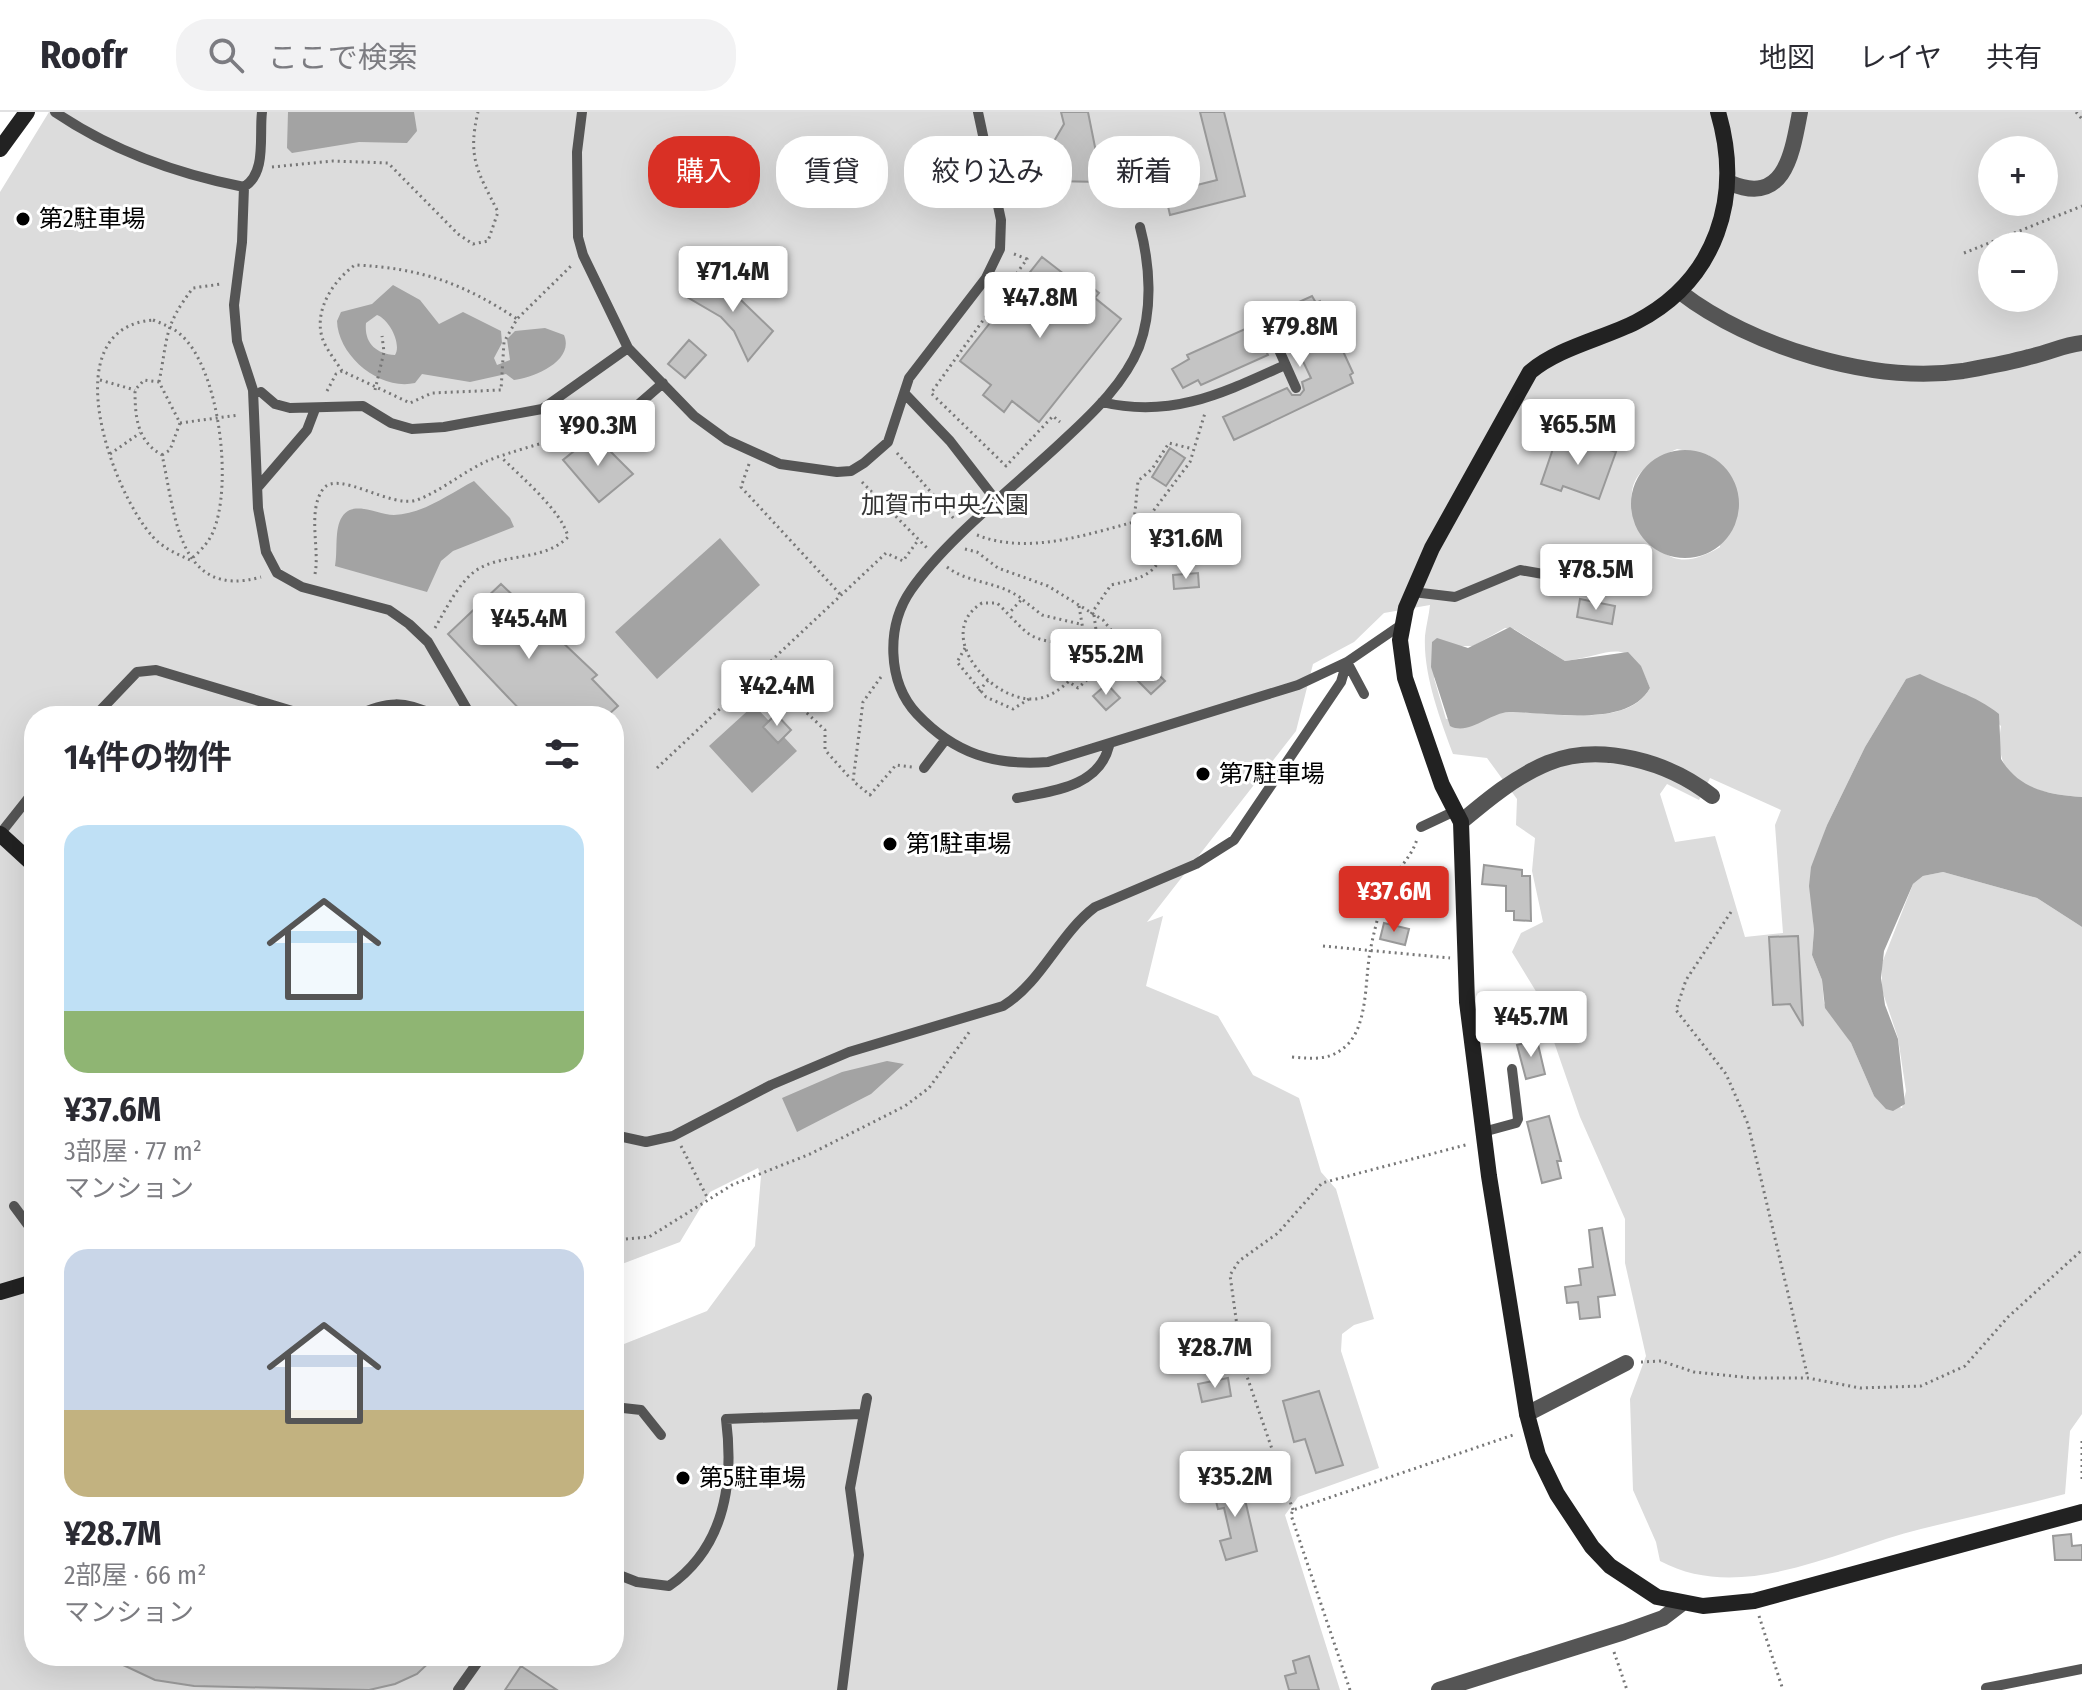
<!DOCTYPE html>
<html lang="ja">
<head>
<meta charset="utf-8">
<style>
  body { margin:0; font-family:"Fira Sans Condensed","Noto Sans JP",sans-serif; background:#f2f2f3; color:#2b2b33; height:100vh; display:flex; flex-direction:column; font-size:30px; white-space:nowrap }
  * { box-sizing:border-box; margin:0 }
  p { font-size:26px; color:#7c7c81 }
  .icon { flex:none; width:44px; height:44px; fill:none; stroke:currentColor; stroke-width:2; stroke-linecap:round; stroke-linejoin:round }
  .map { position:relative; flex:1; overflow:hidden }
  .sheet { position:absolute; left:24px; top:594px; width:600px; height:960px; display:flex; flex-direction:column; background:#fff; border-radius:32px; box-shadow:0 8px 32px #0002 }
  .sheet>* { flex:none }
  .top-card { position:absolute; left:648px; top:24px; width:760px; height:72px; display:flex; gap:16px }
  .tools { position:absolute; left:1978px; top:24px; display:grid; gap:16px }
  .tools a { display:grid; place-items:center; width:80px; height:80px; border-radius:50%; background:#fff; box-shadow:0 8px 32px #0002; font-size:40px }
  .price { position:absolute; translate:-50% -68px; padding:0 18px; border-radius:8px; background:#fff; color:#222; font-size:26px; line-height:52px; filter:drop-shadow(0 2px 4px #0008) }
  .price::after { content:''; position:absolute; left:50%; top:48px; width:24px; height:18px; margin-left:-12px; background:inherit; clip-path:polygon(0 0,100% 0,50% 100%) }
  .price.active { background:#d93025; color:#fff }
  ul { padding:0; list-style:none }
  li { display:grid; align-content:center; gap:16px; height:424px; padding:0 40px }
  li span { display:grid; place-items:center; height:248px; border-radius:24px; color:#555 }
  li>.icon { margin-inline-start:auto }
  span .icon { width:144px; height:144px; fill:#fffc; stroke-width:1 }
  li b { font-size:34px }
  h2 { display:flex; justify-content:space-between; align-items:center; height:96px; padding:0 40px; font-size:34px }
  .pill { padding:0 28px; border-radius:32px; background:#fff; box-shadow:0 8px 32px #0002; font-size:28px; line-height:72px }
  .pill.active { background:#d93025; color:#fff }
  header { display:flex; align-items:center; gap:48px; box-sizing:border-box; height:112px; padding:0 40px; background:#fff; border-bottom:2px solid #e1e1e2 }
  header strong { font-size:38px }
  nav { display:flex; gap:44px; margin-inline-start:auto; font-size:28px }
  .search { width:560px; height:72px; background:#f2f2f3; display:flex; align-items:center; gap:20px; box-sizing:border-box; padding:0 28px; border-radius:32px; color:#7c7c81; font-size:30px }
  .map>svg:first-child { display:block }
  .green { fill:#dcdcdc; fill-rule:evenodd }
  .water { fill:#a3a3a3; fill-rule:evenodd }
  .building { fill:#c4c4c4; stroke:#999; stroke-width:2 }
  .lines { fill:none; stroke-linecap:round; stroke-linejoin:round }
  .path { stroke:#777; stroke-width:3; stroke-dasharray:2 4; stroke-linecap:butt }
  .lane { stroke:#555; stroke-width:10 }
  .street { stroke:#555; stroke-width:16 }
  .secondary { stroke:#222; stroke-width:16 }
  .poi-dot { fill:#000; stroke:#fff; stroke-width:3 }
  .labels { text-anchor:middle; stroke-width:6; stroke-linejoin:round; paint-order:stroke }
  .poi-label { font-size:24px; fill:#000; stroke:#fff; text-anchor:start }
  .park-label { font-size:24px; fill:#333; stroke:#fff }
</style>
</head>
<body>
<header>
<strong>Roofr</strong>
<div class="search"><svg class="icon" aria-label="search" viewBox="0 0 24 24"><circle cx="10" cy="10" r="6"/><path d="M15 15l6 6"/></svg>ここで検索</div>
<nav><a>地図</a><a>レイヤ</a><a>共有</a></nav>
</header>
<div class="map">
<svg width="2082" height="1578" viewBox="0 0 2082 1578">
  <rect width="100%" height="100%" fill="#fff"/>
  <path class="green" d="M49 0H2082V685C2035 681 1991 672 2001 614L1963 581 1906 567 1865 635 1827 713 1810 766 1814 818 1812 843 1822 868 1824 891 1851 931 1874 984 1902 996 1906 979 1898 926 1882 878V851L1913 772 1923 764 1943 760 2037 786 2082 815V1302L2070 1319 2065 1382C2017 1395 1969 1405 1921 1417 1839 1437 1742 1493 1660 1449L1656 1430 1633 1378 1630 1287 1646 1244 1625 1151V1107L1580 1005 1537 881 1512 840 1521 821 1543 810 1532 759 1535 726 1516 713 1517 687 1487 646 1453 642C1440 607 1423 562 1425 524 1426 514 1429 503 1430 493L1384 501 1354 530 1313 552 1296 619 1147 810 1163 804 1146 874 1218 904 1253 963 1299 986 1321 1060 1336 1077 1374 1207 1354 1213 1342 1222 1341 1239 1379 1356 1298 1385 1285 1403 1340 1578H0V80ZM1992 38H2044V90H1992ZM1992 134H2044V186H1992ZM1677 337 1708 343 1723 354 1720 435C1685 456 1665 451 1643 417 1618 376 1637 354 1677 337ZM1505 516 1514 517 1565 549C1613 543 1628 521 1650 576 1628 618 1547 599 1508 600 1488 601 1466 606 1446 607L1434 566 1458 534H1473ZM34 604H614V1155L680 1130 710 1080 758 1056 761 1064 755 1134 707 1199 614 1236V1544H34ZM1710 666 1781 698 1775 713 1783 821 1745 825 1715 724 1675 730 1660 682 1667 672 1699 688Z"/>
  <path class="water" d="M288 0H414L417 19 407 31 359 30 292 41 287 36Z
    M393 173 420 188 439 212 463 200 501 219 502 231 494 246 497 253 510 248 507 227 515 219 545 216 564 223C575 249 533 266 514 268L506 262 470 270 422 262 415 271C380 279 338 244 337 209L341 200 372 192ZM377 203C389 207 402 232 395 243 375 242 364 230 366 211Z
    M1631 392a54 54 0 1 1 108 0a54 54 0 1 1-108 0Z
    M474 369 510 406 514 415 453 439 441 449 427 480 335 454C338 440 334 417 342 405 353 387 378 403 394 403 423 402 449 382 474 369Z
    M720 426 760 473 657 567 615 520Z
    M1510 515 1565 549 1628 540 1641 554 1650 576C1628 617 1547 600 1509 600 1489 601 1469 624 1450 614L1431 555 1432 530 1437 526 1468 536Z
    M1920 562C1946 576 1976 583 1999 602L2001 647C2020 678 2048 682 2082 685V815L2037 786 1943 760 1923 764 1913 772 1884 839 1881 866 1885 893 1898 927 1905 992 1893 999 1886 997 1874 984 1851 931 1825 896 1822 868 1812 843 1814 818 1809 774 1811 755 1827 713 1865 635 1906 567Z
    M754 593 797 639 752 681 709 634Z
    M887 949 904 952 871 982 797 1020 782 986 842 960Z"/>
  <path class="building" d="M1061 0H1088L1102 70 1050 69 1058 60 1050 36 1064 12Z
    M1200 0H1224L1245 84 1170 103 1165 81 1217 68Z
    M1042 145 1073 169 1078 164 1099 181 1095 186 1121 207 1039 310 1012 289 1004 300 983 283 991 273 960 249Z
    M713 161 773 219 748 249 734 219 721 205 687 185Z
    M1312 184 1316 191 1320 189 1353 261 1350 263 1353 271 1234 328 1223 305 1287 276 1292 283H1300L1304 278 1302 270 1311 266 1279 199Z
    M1254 213 1268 243 1201 273 1198 268 1183 276 1172 257 1189 247 1187 243Z
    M689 228 706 243 685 266 668 252Z
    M1558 322 1616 340 1599 387 1563 374 1561 379 1541 372Z
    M594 323 633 362 599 390 563 348Z
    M1170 336 1185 346 1166 374 1152 365Z
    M1198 461 1199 475 1174 477 1173 463Z
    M501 472 597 563 592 567 618 594 607 604H526L448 522Z
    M1580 487 1615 494 1612 512 1577 505Z
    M1148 552 1165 569 1151 582 1134 565Z
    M1107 572 1120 586 1106 598 1093 584Z
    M776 602 791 618 778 631 763 615Z
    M1484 753 1522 758V764H1530L1531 809 1514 808V799H1506V774L1482 772Z
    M1384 811 1409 817 1405 833 1380 827Z
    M1798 824 1803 914 1790 892 1773 893 1769 825Z
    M1537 928 1545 962 1526 967 1517 933Z
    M1549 1004 1561 1049H1557L1561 1066 1542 1071 1527 1010Z
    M1602 1116 1615 1183 1598 1185 1600 1205 1580 1207 1578 1190 1567 1191 1565 1175 1581 1173 1579 1157 1593 1155 1589 1118Z
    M1228 1266 1231 1284 1202 1290 1198 1272Z
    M1319 1279 1343 1353 1316 1361 1305 1327 1294 1330 1283 1289Z
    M1240 1366 1257 1439 1226 1448 1220 1429 1231 1426 1224 1396 1218 1397 1212 1373Z
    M2071 1422 2072 1434 2082 1433V1448H2055L2053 1424Z
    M104 1544H296L340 1549 436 1544 417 1562 395 1572 369 1578 194 1574 155 1568Z
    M1309 1544 1319 1578H1289L1285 1564 1296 1561 1293 1549Z
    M521 1554 557 1578H505Z"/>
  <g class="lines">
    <path class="path" d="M2076 0 2082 7
      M272 55 333 49 388 51 458 122 473 132 488 129 498 100C478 60 467 46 478 0
      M1964 141 2082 94
      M1014 142 1027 147 931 281 1006 354 1053 304 1060 310
      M153 208C163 212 172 215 180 222 220 256 233 374 213 420 208 432 199 440 190 448 177 442 163 436 153 425 112 380 52 216 153 208Z
      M342 259C336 249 325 236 322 225 314 197 334 168 355 153 420 156 463 171 517 207
      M100 268 135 278
      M159 270C168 226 163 215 193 176L221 172
      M375 278 384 240 382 224
      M327 279 336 262 342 259 410 291 432 281 501 278 504 230 517 207 571 154
      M180 311 239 303
      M897 341 955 408
      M110 342 140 321
      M162 343 170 338 180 311 159 270 144 268 135 278C135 305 137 329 162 343 175 399 177 489 261 465
      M749 352 741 375 840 482
      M862 370 927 436
      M977 423C1027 443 1085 423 1134 410L1138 369 1152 357 1169 331 1193 337
      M965 437 977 440 998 456 1048 474 1103 508 1124 534 1078 576 1069 570
      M947 455C969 472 999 469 1022 487L1010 500
      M315 462C320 437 307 400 323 377 338 357 391 397 417 388 441 379 463 360 487 349 503 342 577 320 594 319
      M1023 488 1042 503 1080 512
      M1079 494 1088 548C1075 563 1061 581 1041 586 997 597 930 523 982 491H997C1007 500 1015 510 1024 518 1043 536 1075 529 1098 528
      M1091 502 1111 473C1136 467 1153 466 1163 441L1145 410 1190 350 1205 301
      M1094 503 1101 555
      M435 516C446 497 461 466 480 456 508 441 544 449 568 425 562 399 520 364 501 345
      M965 536 957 550 986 585 1013 597 1029 587
      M763 560 825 618V638L851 667
      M881 565 863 590 853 669 870 683 896 653 912 655
      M979 579 989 567
      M657 656 886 441 903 449 919 427
      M1731 800 1686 868 1676 898 1726 962 1748 1012 1808 1266
      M1323 834 1450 846
      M1292 945C1315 947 1332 949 1349 931 1368 909 1365 867 1370 840 1373 823 1383 782 1391 769 1401 753 1412 744 1417 727
      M681 1034 708 1087
      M614 1128 649 1125 732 1073 810 1042 905 994 929 976 970 919
      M1641 1250 1661 1249 1694 1260 1752 1266H1808L1860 1276 1921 1274 1965 1254 2008 1205 2082 1138
      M2082 1329V1367
      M1293 1398 1242 1250 1230 1163 1239 1149 1278 1121 1322 1071 1469 1032
      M1759 1504 1783 1578
      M1614 1540 1627 1578
      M1350 1578 1291 1403 1293 1398 1516 1322"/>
    <path class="lane" d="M55 0C111 38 178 62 244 75 267 61 259 24 262 0
      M582 0 577 40 578 125 583 143 628 236 694 304 727 328 780 352 837 360 851 359 864 351 888 330 909 266 986 166 1000 137 1001 108 978 0
      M244 75 242 130 234 193 237 229 253 278 258 396 266 440 277 461 302 475 389 498 409 512 428 530 471 604
      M1140 115C1150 153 1153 198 1139 235 1125 270 1094 300 1067 325 1019 371 948 425 911 478 886 514 887 570 917 602 955 642 995 654 1048 650L1298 573 1347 550 1401 513
      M1275 229 1296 276
      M261 280 275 292 290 296 363 294 391 311 412 317 444 315 542 297 628 236
      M906 283 950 329 998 391
      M1102 290C1171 307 1223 281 1285 253
      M609 318 663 271
      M258 375 307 318 315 297
      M1413 480 1455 485 1520 458 1600 472
      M95 604 137 560 156 558 309 604
      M355 604C387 589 404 588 436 604
      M924 656 946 627
      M1017 686C1052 679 1099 675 1109 634
      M1421 715 1455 699
      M0 722 34 679
      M1483 1020 1516 1011 1518 1007 1512 957
      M614 1023 646 1030 673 1024 771 973 849 940 1003 894C1042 870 1059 822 1095 795L1196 752 1234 728 1341 570 1347 550 1364 582
      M14 1094 34 1121
      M614 1295 641 1298 661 1323
      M614 1461 637 1470 669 1474C725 1435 734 1370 726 1307L861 1302
      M1986 1576 2082 1557
      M458 1578 482 1544
      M842 1578 859 1443 850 1376 867 1286"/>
    <path class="street" d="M1730 71C1785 94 1792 42 1800 0
      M1680 180C1751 235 1873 272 1963 259 1985 255 2008 251 2029 245 2048 241 2063 233 2082 231
      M1461 710C1487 688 1516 664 1548 651 1601 630 1669 650 1712 684
      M1527 1302 1626 1251
      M1439 1578 1624 1520 1663 1506 1680 1493"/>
    <path class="secondary" d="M1718 0C1743 85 1717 168 1636 210 1602 227 1558 236 1530 260L1432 436 1406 496 1400 528 1405 566 1442 673 1461 710 1467 890 1489 1064 1527 1302 1538 1343 1557 1382 1592 1435 1610 1454 1657 1485 1703 1494 1754 1489 2082 1400
      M0 37 27 0
      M0 722 34 753
      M0 1180 34 1170"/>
  </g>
  <g class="poi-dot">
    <circle cx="23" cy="107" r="8"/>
    <circle cx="1203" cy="662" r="8"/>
    <circle cx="890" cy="732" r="8"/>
    <circle cx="683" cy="1366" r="8"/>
  </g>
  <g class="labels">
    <g class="poi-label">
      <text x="39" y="115">第2駐車場</text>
      <text x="1219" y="670">第7駐車場</text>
      <text x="906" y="740">第1駐車場</text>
      <text x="699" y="1374">第5駐車場</text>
    </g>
    <g class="park-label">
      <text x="945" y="401">加賀市中央公園</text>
    </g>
  </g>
</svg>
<div class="tools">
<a>+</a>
<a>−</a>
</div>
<b class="price" style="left:733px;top:202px">¥71.4M</b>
<b class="price" style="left:1040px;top:228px">¥47.8M</b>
<b class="price" style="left:1300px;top:257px">¥79.8M</b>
<b class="price" style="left:1578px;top:355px">¥65.5M</b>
<b class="price" style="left:598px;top:356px">¥90.3M</b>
<b class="price" style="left:1186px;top:469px">¥31.6M</b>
<b class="price" style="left:1596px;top:500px">¥78.5M</b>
<b class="price" style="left:529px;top:549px">¥45.4M</b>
<b class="price" style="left:1106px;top:585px">¥55.2M</b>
<b class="price" style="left:777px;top:616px">¥42.4M</b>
<b class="price active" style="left:1394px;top:822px">¥37.6M</b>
<b class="price" style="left:1531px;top:947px">¥45.7M</b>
<b class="price" style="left:1215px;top:1278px">¥28.7M</b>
<b class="price" style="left:1235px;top:1407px">¥35.2M</b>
<div class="top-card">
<a class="pill active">購入</a>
<a class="pill">賃貸</a>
<a class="pill">絞り込み</a>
<a class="pill">新着</a>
</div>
<section class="sheet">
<h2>14件の物件<svg class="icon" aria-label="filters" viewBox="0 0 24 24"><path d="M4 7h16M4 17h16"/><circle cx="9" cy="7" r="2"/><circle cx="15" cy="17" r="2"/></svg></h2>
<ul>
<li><span style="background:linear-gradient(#bfe0f5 75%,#8fb573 0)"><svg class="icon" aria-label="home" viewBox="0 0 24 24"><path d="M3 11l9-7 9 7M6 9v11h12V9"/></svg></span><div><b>¥37.6M</b><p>3部屋 · 77 m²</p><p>マンション</p></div></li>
<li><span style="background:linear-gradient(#c9d6e8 65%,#c2b280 0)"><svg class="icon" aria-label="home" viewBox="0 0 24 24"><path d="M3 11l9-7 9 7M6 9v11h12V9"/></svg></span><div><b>¥28.7M</b><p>2部屋 · 66 m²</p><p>マンション</p></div></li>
</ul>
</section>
</div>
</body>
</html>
